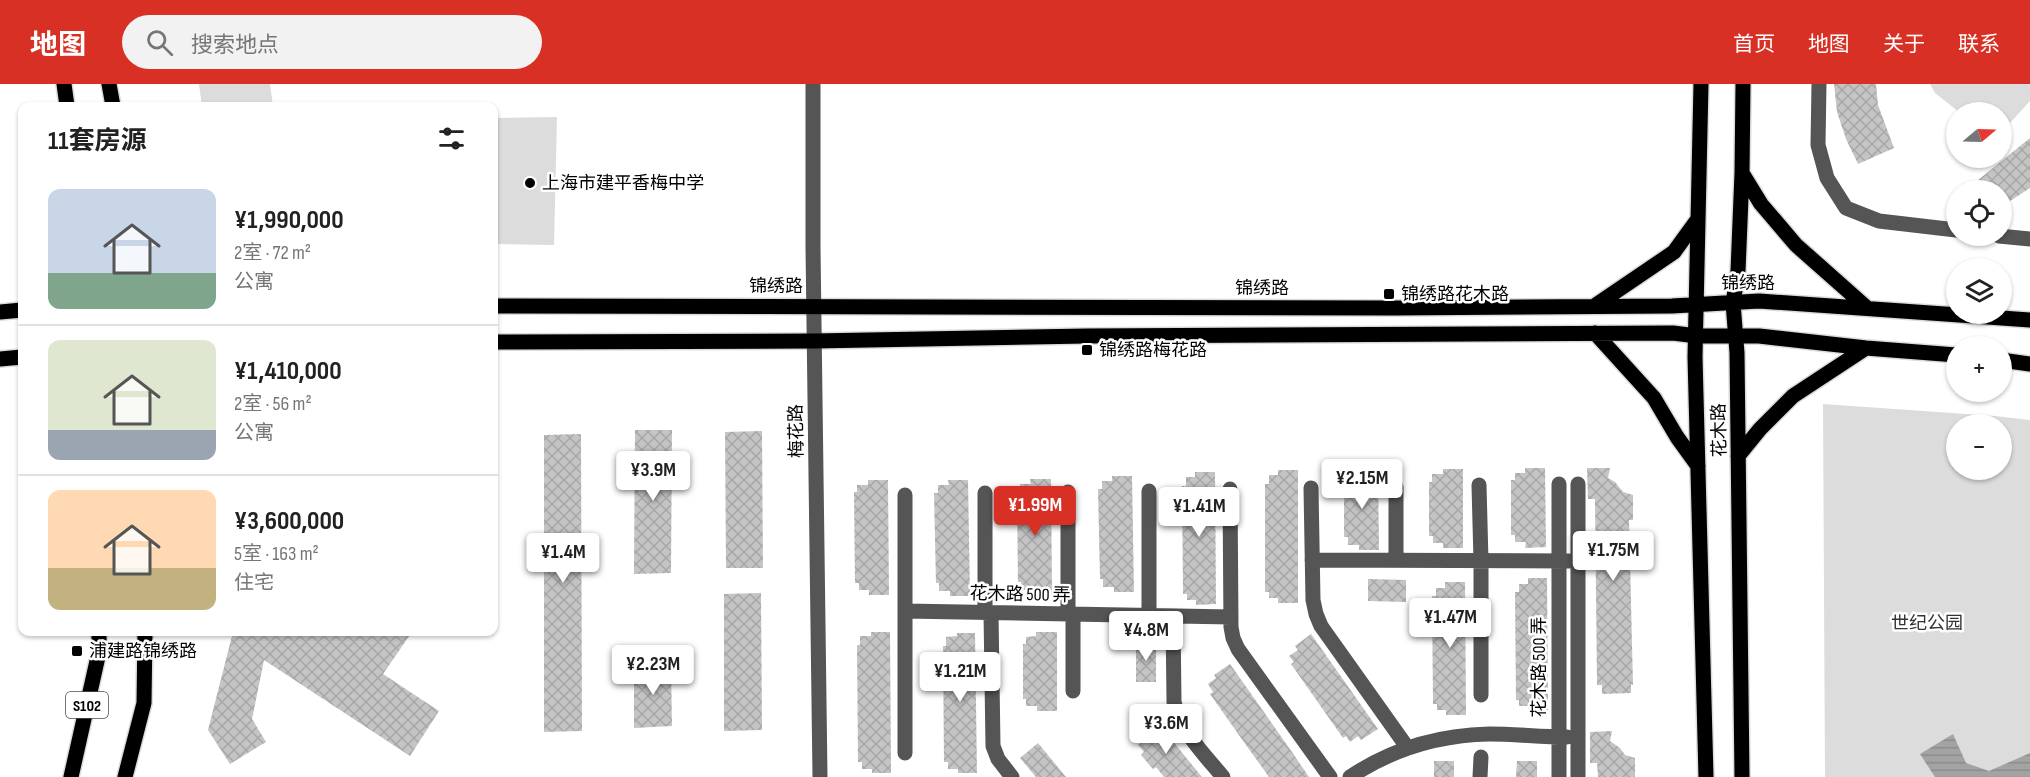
<!DOCTYPE html>
<html lang="zh">
<head>
<meta charset="utf-8">
<style>
  body { margin:0; font-family:"Sofia Sans Condensed","Noto Sans SC",sans-serif; background:#f2f2f2; color:#222; height:100vh; display:flex; flex-direction:column; font-size:22px; white-space:nowrap }
  * { box-sizing:border-box; margin:0 }
  p { font-size:20px; color:#767676 }
  .icon { flex:none; width:33px; height:33px; fill:none; stroke:currentColor; stroke-width:2; stroke-linecap:round; stroke-linejoin:round }
  .map { position:relative; flex:1; overflow:hidden }
  .details { position:absolute; left:18px; top:18px; width:480px; height:534px; display:flex; flex-direction:column; background:#fff; border-radius:12px; box-shadow:0 2px 4px #0004 }
  .details>* { flex:none }
  .needle { width:39px; rotate:71deg }
  .controls { position:absolute; left:1946px; top:18px; display:grid; gap:12px }
  .controls a { display:grid; place-items:center; width:66px; height:66px; border-radius:50%; background:#fff; box-shadow:0 2px 4px #0004; font-size:30px }
  .price { position:absolute; translate:-50% -51px; padding:0 14px; border-radius:6px; background:#fff; color:#222; font-size:20px; line-height:39px; filter:drop-shadow(0 2px 3px #0008) }
  .price::after { content:''; position:absolute; left:50%; top:36px; width:18px; height:14px; margin-left:-9px; background:inherit; clip-path:polygon(0 0,100% 0,50% 100%) }
  .price.active { background:#d93025; color:#fff }
  ul { padding:0; list-style:none }
  li { display:flex; align-items:center; gap:18px; height:150px; padding:0 30px }
  li+li { border-top:2px solid #e0e0e0 }
  li span { display:grid; place-items:center; flex:none; width:168px; height:120px; border-radius:12px; color:#555 }
  li>.icon { margin-inline-start:auto }
  span .icon { width:72px; height:72px; fill:#fffc; stroke-width:1 }
  li b { font-size:26px }
  h2 { display:flex; justify-content:space-between; align-items:center; height:72px; padding:0 30px; font-size:26px }
  header { display:flex; align-items:center; gap:36px; box-sizing:border-box; height:84px; padding:0 30px; background:#d93025; color:#fff }
  header strong { font-size:28px }
  nav { display:flex; gap:33px; margin-inline-start:auto; font-size:21px }
  .search { width:420px; height:54px; background:#f2f2f2; display:flex; align-items:center; gap:15px; box-sizing:border-box; padding:0 21px; border-radius:33px; color:#767676; font-size:22px }
  .map>svg:first-child { display:block }
  .park { fill:#dcdcdc; fill-rule:evenodd }
  .water { fill:url(#water-rules) }
  .building { fill:url(#building-cross-hatch) }
  .lines { fill:none; stroke-linecap:round; stroke-linejoin:round }
  .major-casing { stroke:#dbdbdb; stroke-width:18 }
  .minor { stroke:#555; stroke-width:15 }
  .major { stroke:#000; stroke-width:15 }
  .poi-dot { fill:#000; stroke:#fff; stroke-width:2 }
  .labels { text-anchor:middle; stroke-width:5; stroke-linejoin:round; paint-order:stroke }
  .shield { fill:#fff; stroke:#4c4c4c; stroke-width:1.5 }
  .shield-label { font-size:16px; font-weight:bold; fill:#000 }
  .poi-label { font-size:18px; fill:#000; stroke:#fff; text-anchor:start }
  .street-label { font-size:18px; fill:#000; stroke:#fff }
  .park-label { font-size:18px; fill:#333; stroke:#fff }
</style>
</head>
<body>
<header>
<strong>地图</strong>
<div class="search"><svg class="icon" aria-label="search" viewBox="0 0 24 24"><circle cx="10" cy="10" r="6"/><path d="M15 15l6 6"/></svg>搜索地点</div>
<nav><a>首页</a><a>地图</a><a>关于</a><a>联系</a></nav>
</header>
<div class="map">
<svg width="2030" height="693" viewBox="0 0 2030 693">
  <defs>
    <pattern id="water-rules" width="6" height="5" patternUnits="userSpaceOnUse" patternTransform="scale(1.5)"><rect width="6" height="5" fill="#a3a3a3"/><path d="M0 2.5h6" fill="none" stroke="#8b8b8b"/></pattern>
    <pattern id="building-cross-hatch" width="8" height="8" patternUnits="userSpaceOnUse" patternTransform="scale(1.5)"><rect width="8" height="8" fill="#c4c4c4"/><path d="M0 0l8 8M0 8l8-8" fill="none" stroke="#a7a7a7"/></pattern>
  </defs>
  <rect width="100%" height="100%" fill="#fff"/>
  <path class="park" d="M199 0H270L273 22H202Z
    M1930 0H2030V17L2001 49V28H1959L1935 9Z
    M557 33 554 161 494 160V34Z
    M1823 320 1995 332 2030 336V693H1825ZM1956 340H2001V386H1956Z"/>
  <path class="water" d="M1953 650 1966 679 1989 687 2030 669V693H1935L1920 670Z"/>
  <path class="building" d="M1834 0H1876L1878 21 1894 64 1858 80 1846 55 1837 28Z
    M2030 54V104L2001 123V106H1983L1978 96Z
    M635 346H672L671 489 634 490Z
    M762 347 763 484H726L725 348Z
    M581 350 582 647 544 648V351Z
    M1525 384H1545L1546 463 1525 464 1526 458H1515V451H1511V396H1515V389H1525Z
    M1587 384H1610L1608 394 1615 398 1623 408 1633 411V436H1629L1633 601 1631 600V609L1602 610V601H1597L1595 415H1588Z
    M1443 385H1463V464H1443V459H1433V452H1429V398H1432V390H1443Z
    M1278 386H1298V519H1278V514H1269V508H1265V400H1269V391H1278Z
    M1378 386 1379 466H1359V461H1348V453H1344V399H1348V391H1358V387Z
    M1195 388H1215L1216 520 1196 521V516H1187V510H1183L1182 402H1186V393H1195Z
    M1112 392H1132L1134 508H1114V503H1103V495H1100L1098 405H1102V397H1112Z
    M1030 395H1051L1052 511H1032V506H1022L1021 498H1018L1017 408H1020V400H1031Z
    M868 396H888L889 511H869V506H859V499H855L854 408H857V401H868Z
    M948 396H968L970 512H950V507H939V499H936L934 409H938V401H949Z
    M1528 494H1547L1548 627H1528V622H1519V616H1516L1515 508H1519V500H1528Z
    M1368 495 1406 496V518L1368 517Z
    M1445 498H1465L1466 631H1446V626H1437V620H1433L1432 512H1436V504H1445Z
    M761 509 762 646 724 647V510Z
    M233 548H412L383 590 439 627 410 672 264 576 252 635 266 658 230 680 208 646Z
    M871 548H890L891 689H872V685H862V678H858L857 561H860V552H871Z
    M1036 548H1057V627H1037V622H1026V615H1023V560H1026V553L1036 552Z
    M957 549H975L977 689H958V685H948V678H944L943 562H946V553L957 552Z
    M1311 550 1378 645 1361 656 1358 652 1350 658 1346 652 1343 654 1291 580 1294 578 1289 572 1298 566 1295 562Z
    M1136 557H1156V598H1136Z
    M1230 580 1292 668 1309 693H1269L1241 654 1210 610 1213 608 1208 600 1216 594 1214 591Z
    M634 581H671L672 642 634 644Z
    M1159 640 1184 671 1202 693H1164L1156 683 1153 685 1141 671 1144 668 1138 661 1146 655 1144 652Z
    M1612 647 1610 657 1620 664 1625 671 1635 674V693H1598L1597 679H1590V648Z
    M1038 659 1066 693H1036L1020 674Z
    M1434 677H1454V693H1434Z
    M1517 677H1537V693H1516Z"/>
  <g class="lines">
    <defs>
      <path id="major" d="M64 0 67 22
        M109 0 113 22
        M1701 0 1695 273 1706 693
        M1742 89 1761 120 1796 161 1866 223
        M1596 221 1674 168 1698 135
        M494 222 1395 224 1672 222 1759 217 2030 236
        M0 228 22 226
        M1595 249 1654 314 1677 353 1698 382
        M494 258 814 257 1087 252 1673 249 1697 252H1759L1866 264 1956 271
        M0 275 22 273
        M2001 276 2030 280
        M1738 372 1760 345 1793 312 1866 264
        M71 693 99 568V548
        M125 693 144 619 145 548
        M1742 693 1737 269 1733 219 1738 187 1742 89 1743 0"/>
    </defs>
    <use href="#major" class="major-casing"/>
    <path class="minor" d="M813 0V163L820 693
      M1819 0 1818 61 1827 94 1846 124 1879 137 1956 146
      M1999 152 2030 155
      M1559 400V693
      M1578 400V693
      M1479 401 1481 477V611
      M1396 403V476
      M1311 404 1313 516 1316 530 1321 542 1407 663
      M1230 405 1231 543 1233 554 1238 565 1330 693
      M1068 408V530
      M905 411V669
      M1312 476 1569 477
      M905 527 1231 533
      M985 529V409
      M991 529 993 662 998 675 1012 693
      M1149 532V407
      M1173 532 1174 618C1181 648 1204 670 1223 693
      M1073 607V530
      M1350 693C1392 665 1438 651 1489 650 1515 650 1541 653 1567 653
      M1480 693 1481 673"/>
    <use href="#major" class="major"/>
  </g>
  <g class="poi-dot">
    <circle cx="530" cy="99" r="6"/>
    <rect x="1383" y="204" width="12" height="12" rx="3"/>
    <rect x="1081" y="260" width="12" height="12" rx="3"/>
    <rect x="71" y="561" width="12" height="12" rx="3"/>
  </g>
  <g class="labels">
    <rect class="shield" x="66" y="608" width="42" height="26" rx="4.5"/>
    <g class="shield-label">
      <text x="87" y="627">S102</text>
    </g>
    <g class="poi-label">
      <text x="542" y="105">上海市建平香梅中学</text>
      <text x="1401" y="216">锦绣路花木路</text>
      <text x="1099" y="272">锦绣路梅花路</text>
      <text x="89" y="573">浦建路锦绣路</text>
    </g>
    <g class="street-label">
      <text x="1748" y="205">锦绣路</text>
      <text x="776" y="208">锦绣路</text>
      <text x="1262" y="210">锦绣路</text>
      <text transform="translate(1719 346) rotate(-91)" y="6">花木路</text>
      <text transform="translate(796 347) rotate(-91)" y="6">梅花路</text>
      <text transform="translate(1020 510) rotate(1)" y="6">花木路 500 弄</text>
      <text transform="translate(1539 583) rotate(-90)" y="6">花木路 500 弄</text>
    </g>
    <g class="park-label">
      <text x="1927" y="545">世纪公园</text>
    </g>
  </g>
</svg>
<div class="controls">
<a><svg class="needle" viewBox="-14 -14 28 28"><path d="M0-13l5 13h-10z" fill="#e53935"/><path d="M0 13l5-13h-10z" fill="#767676"/></svg></a>
<a><svg class="icon" aria-label="locate" viewBox="0 0 24 24"><circle cx="12" cy="12" r="6"/><path d="M12 2v4M12 18v4M2 12h4M18 12h4"/></svg></a>
<a><svg class="icon" aria-label="layers" viewBox="0 0 24 24"><path d="M12 4l9 5-9 5-9-5zM3 14l9 5 9-5"/></svg></a>
<a>+</a>
<a>−</a>
</div>
<b class="price" style="left:653px;top:418px">¥3.9M</b>
<b class="price" style="left:1362px;top:426px">¥2.15M</b>
<b class="price active" style="left:1035px;top:453px">¥1.99M</b>
<b class="price" style="left:1199px;top:454px">¥1.41M</b>
<b class="price" style="left:1613px;top:498px">¥1.75M</b>
<b class="price" style="left:563px;top:500px">¥1.4M</b>
<b class="price" style="left:1450px;top:565px">¥1.47M</b>
<b class="price" style="left:1146px;top:578px">¥4.8M</b>
<b class="price" style="left:653px;top:612px">¥2.23M</b>
<b class="price" style="left:960px;top:619px">¥1.21M</b>
<b class="price" style="left:1166px;top:671px">¥3.6M</b>
<section class="details">
<h2>11套房源<svg class="icon" aria-label="filters" viewBox="0 0 24 24"><path d="M4 7h16M4 17h16"/><circle cx="9" cy="7" r="2"/><circle cx="15" cy="17" r="2"/></svg></h2>
<ul>
<li><span style="background:linear-gradient(#c9d6e8 70%,#7fa58c 0)"><svg class="icon" aria-label="home" viewBox="0 0 24 24"><path d="M3 11l9-7 9 7M6 9v11h12V9"/></svg></span><div><b>¥1,990,000</b><p>2室 · 72 m²</p><p>公寓</p></div></li>
<li><span style="background:linear-gradient(#dfe7d0 75%,#9aa5b1 0)"><svg class="icon" aria-label="home" viewBox="0 0 24 24"><path d="M3 11l9-7 9 7M6 9v11h12V9"/></svg></span><div><b>¥1,410,000</b><p>2室 · 56 m²</p><p>公寓</p></div></li>
<li><span style="background:linear-gradient(#ffd9b3 65%,#c2b280 0)"><svg class="icon" aria-label="home" viewBox="0 0 24 24"><path d="M3 11l9-7 9 7M6 9v11h12V9"/></svg></span><div><b>¥3,600,000</b><p>5室 · 163 m²</p><p>住宅</p></div></li>
</ul>
</section>
</div>
</body>
</html>
